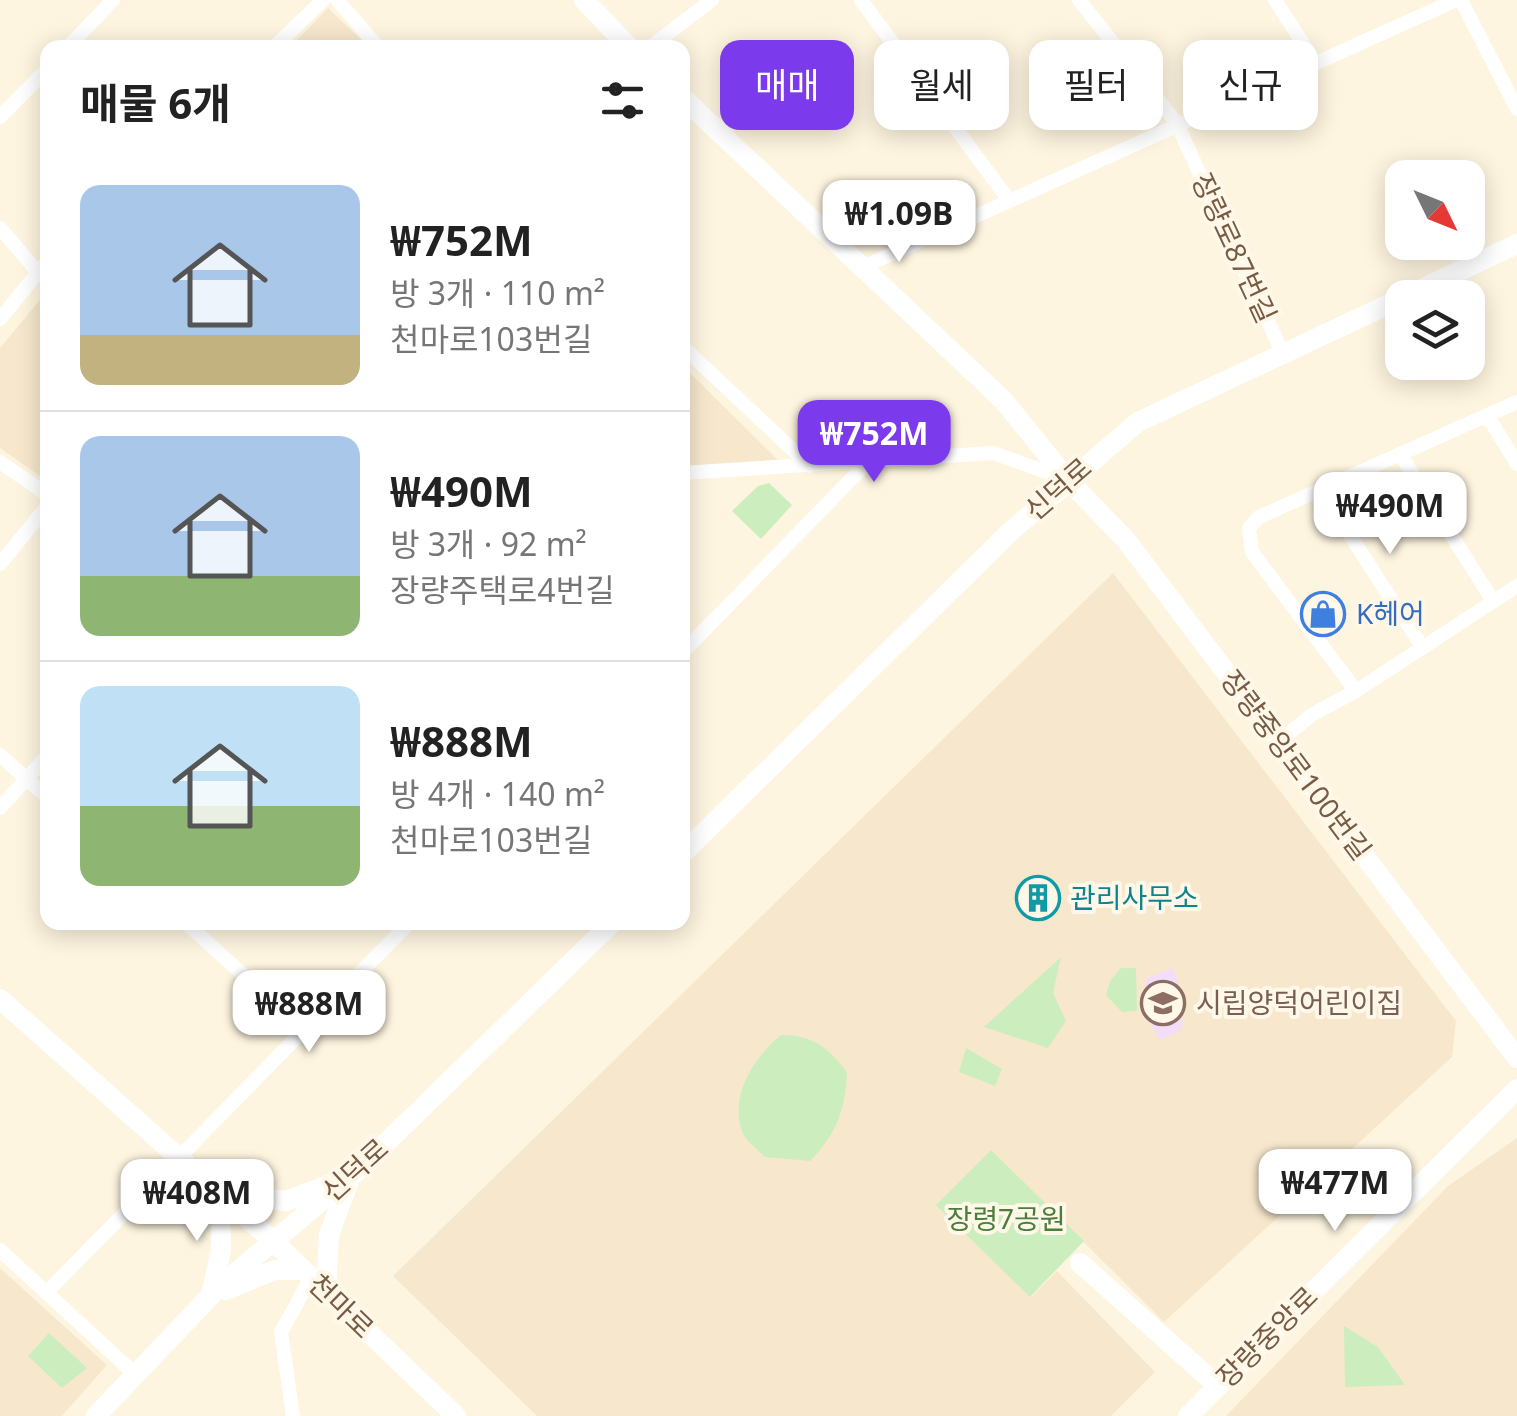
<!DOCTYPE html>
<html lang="ko">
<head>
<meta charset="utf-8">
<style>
  body { margin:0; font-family:"Noto Sans","Noto Sans KR",sans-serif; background:#f2f2f2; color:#222; height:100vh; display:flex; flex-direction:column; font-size:38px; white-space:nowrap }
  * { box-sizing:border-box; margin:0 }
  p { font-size:32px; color:#767676 }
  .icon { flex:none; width:55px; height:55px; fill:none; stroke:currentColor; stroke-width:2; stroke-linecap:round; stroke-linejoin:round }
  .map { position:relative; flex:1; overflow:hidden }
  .drawer { position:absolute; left:40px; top:40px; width:650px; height:890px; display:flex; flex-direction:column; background:#fff; border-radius:20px; box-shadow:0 5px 25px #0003 }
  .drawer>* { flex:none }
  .top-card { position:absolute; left:720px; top:40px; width:645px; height:90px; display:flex; gap:20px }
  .needle { width:65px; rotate:133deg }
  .tools { position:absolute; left:1385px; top:160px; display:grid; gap:20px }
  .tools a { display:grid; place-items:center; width:100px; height:100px; border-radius:20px; background:#fff; box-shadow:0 5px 25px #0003; font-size:50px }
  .price { position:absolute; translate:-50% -85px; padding:0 22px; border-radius:20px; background:#fff; color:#222; font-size:32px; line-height:65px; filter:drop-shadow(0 2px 5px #0008) }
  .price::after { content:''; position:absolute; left:50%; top:60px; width:30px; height:22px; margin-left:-15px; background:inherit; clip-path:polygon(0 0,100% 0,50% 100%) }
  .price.current { background:#7c3aed; color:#fff }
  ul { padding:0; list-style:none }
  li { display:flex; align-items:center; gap:30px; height:250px; padding:0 40px }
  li+li { border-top:2px solid #e0e0e0 }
  li span { display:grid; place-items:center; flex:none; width:280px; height:200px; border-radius:20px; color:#555 }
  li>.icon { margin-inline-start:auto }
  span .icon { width:120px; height:120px; fill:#fffc; stroke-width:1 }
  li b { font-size:42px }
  h2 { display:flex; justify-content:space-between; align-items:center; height:120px; padding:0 40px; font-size:42px }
  .chip { padding:0 35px; border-radius:20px; background:#fff; box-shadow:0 5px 25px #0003; font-size:35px; line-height:90px }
  .chip.current { background:#7c3aed; color:#fff }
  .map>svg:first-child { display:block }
  .residential { fill:#f7e8cd }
  .education { fill:#f2ddfa }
  .green { fill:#ccedbd }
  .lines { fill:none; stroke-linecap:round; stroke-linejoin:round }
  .street { stroke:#fff; stroke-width:14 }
  .secondary { stroke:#fff; stroke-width:20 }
  .labels { text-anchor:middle; stroke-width:8; stroke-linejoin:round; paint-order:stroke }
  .street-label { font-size:28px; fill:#775b45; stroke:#fff8e8 }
  .shop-label { font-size:28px; fill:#366cbe; stroke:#fff8e8; text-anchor:start }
  .culture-label { font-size:28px; fill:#0d838f; stroke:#fff8e8; text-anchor:start }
  .education-label { font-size:28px; fill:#785e54; stroke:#fff8e8; text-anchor:start }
  .park-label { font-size:28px; fill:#4a7e3b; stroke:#fff8e8 }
</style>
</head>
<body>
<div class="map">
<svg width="1517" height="1416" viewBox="0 0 1517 1416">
  <rect width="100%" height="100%" fill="#fef5e0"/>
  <path class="residential" d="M328 8 369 47H290Z
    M47 291V481L0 448V348Z
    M683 366 781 463 683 467Z
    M1113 573 1456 1021 1452 1057 1164 1322 991 1150 1031 1297 1057 1271 1155 1372 1111 1416H537L393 1276Z
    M1517 1138V1416H1226L1448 1186Z
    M0 1268 107 1365 62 1416H0Z"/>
  <path class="education" d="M1173 968 1183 998 1182 1030 1160 1040 1142 1009 1147 978Z"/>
  <path class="green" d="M769 483 792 505 761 539 732 511 758 486Z
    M1061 957 1053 993 1066 1021 1048 1048 984 1027Z
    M1121 968H1136L1137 1011 1122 1012 1106 995 1110 981Z
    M781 1035C814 1035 828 1048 847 1072 845 1111 837 1133 810 1161L765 1157C758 1150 747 1142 743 1134 728 1097 754 1057 781 1035Z
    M966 1048 1002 1069 995 1086 959 1072Z
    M991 1150 1084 1241 1030 1297 936 1205Z
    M1344 1326 1378 1347 1405 1385 1345 1387Z
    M49 1333 87 1368 62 1388 28 1356Z"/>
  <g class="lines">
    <path class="street" d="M337 0 379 48
      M861 0 1008 199
      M1079 0 1176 122 1282 352
      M1275 0 1315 62
      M1461 0 1517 109
      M67 48 113 0
      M273 48 323 0
      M649 48 712 0
      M0 117 48 68
      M0 228 36 270
      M865 266 1456 0
      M0 319 48 260
      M682 346 810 466
      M1487 415 1517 464
      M1400 454 1493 601
      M0 462 48 495
      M682 473 993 453 1066 479
      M1320 489 1423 648
      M0 564 48 505
      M682 653 866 464
      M1356 691 1252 552 1249 528 1259 517 1517 402
      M1278 742 1313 714 1356 691 1517 586
      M0 755 48 798
      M0 808 48 755
      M185 922 303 1029
      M0 1250 136 1375
      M46 1293 410 922
      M293 1416 281 1332 311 1278"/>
    <path class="secondary" d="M584 0 630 48
      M682 97 1004 401 1067 479 1126 540 1517 1058
      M682 854 1010 532 1138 422 1517 244
      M0 999 273 1241 456 1416
      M1080 1263 1218 1386
      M226 1290 275 1270H303
      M326 1292 329 1235 350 1178
      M211 1295 221 1251 220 1194 286 1201 335 1183
      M96 1416 220 1286 357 1171 613 922
      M1188 1416 1517 1089"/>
  </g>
  <defs>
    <symbol id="shop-ring" viewBox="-11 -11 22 22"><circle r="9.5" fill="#fff8e8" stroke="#3f7fe0" stroke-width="1.5"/><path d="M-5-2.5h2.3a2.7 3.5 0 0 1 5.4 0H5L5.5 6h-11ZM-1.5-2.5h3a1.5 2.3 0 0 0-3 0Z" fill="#3f7fe0"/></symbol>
    <symbol id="building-ring" viewBox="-11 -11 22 22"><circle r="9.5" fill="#fff8e8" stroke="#0f9aa8" stroke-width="1.5"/><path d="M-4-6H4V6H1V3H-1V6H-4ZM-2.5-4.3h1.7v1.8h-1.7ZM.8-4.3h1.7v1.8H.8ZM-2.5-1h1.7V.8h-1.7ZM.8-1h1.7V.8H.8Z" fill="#0f9aa8"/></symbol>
    <symbol id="school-ring" viewBox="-11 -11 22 22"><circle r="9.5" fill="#fff8e8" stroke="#8d6e63" stroke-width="1.5"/><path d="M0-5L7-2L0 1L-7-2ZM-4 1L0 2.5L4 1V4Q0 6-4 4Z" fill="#8d6e63"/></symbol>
  </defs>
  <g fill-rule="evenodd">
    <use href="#shop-ring" x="1298" y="589" width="50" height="50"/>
    <use href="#building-ring" x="1013" y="873" width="50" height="50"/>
    <use href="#school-ring" x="1138" y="978" width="50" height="50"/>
  </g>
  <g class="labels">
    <g class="street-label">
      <text transform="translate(1234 248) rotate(65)" y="10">장량로87번길</text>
      <text transform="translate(1058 489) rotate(-41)" y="10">신덕로</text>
      <text transform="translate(1296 765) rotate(53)" y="10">장량중앙로100번길</text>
      <text transform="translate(355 1170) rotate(-42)" y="10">신덕로</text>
      <text transform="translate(341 1306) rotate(44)" y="10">천마로</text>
      <text transform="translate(1267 1337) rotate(-45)" y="10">장량중앙로</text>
    </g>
    <g class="shop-label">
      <text x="1356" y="624">K헤어</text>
    </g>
    <g class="culture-label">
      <text x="1070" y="908">관리사무소</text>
    </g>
    <g class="education-label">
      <text x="1196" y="1013">시립양덕어린이집</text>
    </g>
    <g class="park-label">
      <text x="1006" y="1229">장령7공원</text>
    </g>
  </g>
</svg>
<div class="tools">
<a><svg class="needle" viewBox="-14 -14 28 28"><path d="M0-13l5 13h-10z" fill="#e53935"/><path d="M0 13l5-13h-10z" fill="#767676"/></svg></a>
<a><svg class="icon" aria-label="layers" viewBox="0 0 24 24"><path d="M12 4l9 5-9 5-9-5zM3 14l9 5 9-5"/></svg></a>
</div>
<b class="price" style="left:899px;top:265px">₩1.09B</b>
<b class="price current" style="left:874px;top:485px">₩752M</b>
<b class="price" style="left:1390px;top:557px">₩490M</b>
<b class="price" style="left:309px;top:1055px">₩888M</b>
<b class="price" style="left:1335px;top:1234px">₩477M</b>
<b class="price" style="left:197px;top:1244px">₩408M</b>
<div class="top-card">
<a class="chip current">매매</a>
<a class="chip">월세</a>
<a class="chip">필터</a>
<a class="chip">신규</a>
</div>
<section class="drawer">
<h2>매물 6개<svg class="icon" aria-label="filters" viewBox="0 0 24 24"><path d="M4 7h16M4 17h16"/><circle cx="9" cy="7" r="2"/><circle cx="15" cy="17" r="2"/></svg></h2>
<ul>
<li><span style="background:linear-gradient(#a9c7e8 75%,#c2b280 0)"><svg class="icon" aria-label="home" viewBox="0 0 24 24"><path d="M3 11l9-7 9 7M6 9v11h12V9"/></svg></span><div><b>₩752M</b><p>방 3개 · 110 m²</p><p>천마로103번길</p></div></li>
<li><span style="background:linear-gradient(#a9c7e8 70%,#8fb573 0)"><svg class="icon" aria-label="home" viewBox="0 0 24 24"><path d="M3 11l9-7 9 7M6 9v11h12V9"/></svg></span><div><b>₩490M</b><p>방 3개 · 92 m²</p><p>장량주택로4번길</p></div></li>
<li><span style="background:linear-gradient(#bfe0f5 60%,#8fb573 0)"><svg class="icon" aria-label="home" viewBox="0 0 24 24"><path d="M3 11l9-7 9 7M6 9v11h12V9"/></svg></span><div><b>₩888M</b><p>방 4개 · 140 m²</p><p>천마로103번길</p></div></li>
</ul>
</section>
</div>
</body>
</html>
